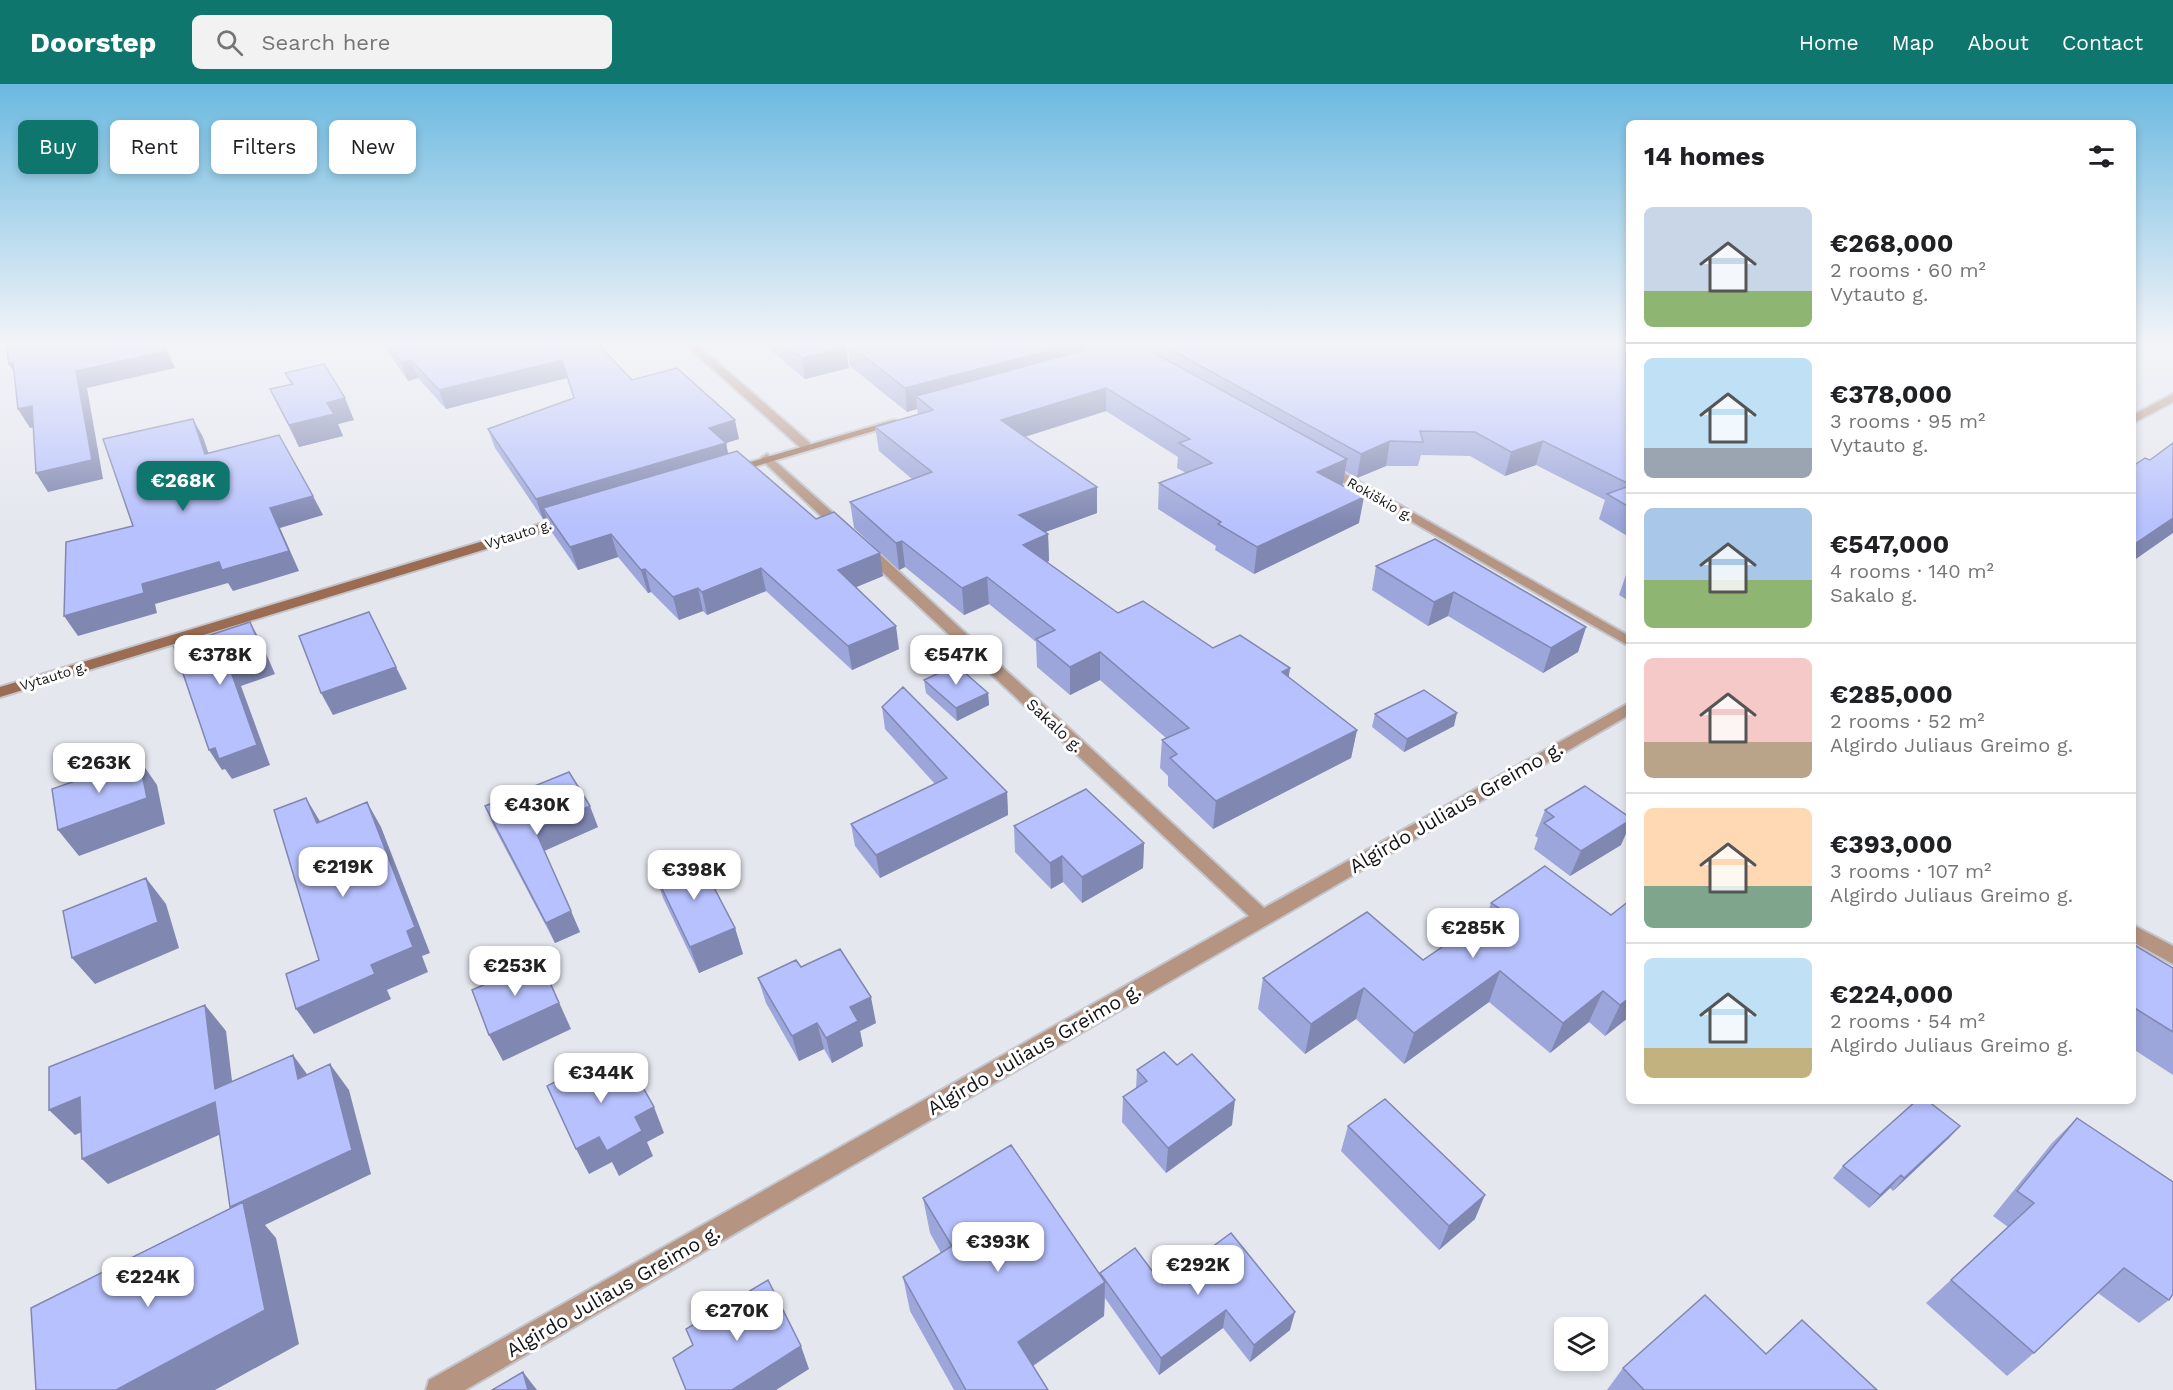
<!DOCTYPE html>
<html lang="en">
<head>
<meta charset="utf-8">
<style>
  body { margin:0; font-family:"Work Sans",sans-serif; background:#f2f2f2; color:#202124; height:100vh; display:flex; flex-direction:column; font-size:22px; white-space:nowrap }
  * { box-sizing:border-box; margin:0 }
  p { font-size:20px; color:#757577 }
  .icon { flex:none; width:33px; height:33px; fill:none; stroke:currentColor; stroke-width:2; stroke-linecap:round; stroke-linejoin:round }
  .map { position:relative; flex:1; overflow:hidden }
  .details { position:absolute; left:1626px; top:36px; width:510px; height:984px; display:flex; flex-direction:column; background:#fff; border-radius:9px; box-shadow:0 3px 9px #0003 }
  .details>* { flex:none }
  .hud { position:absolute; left:18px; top:36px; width:570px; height:54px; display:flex; gap:12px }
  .fabs { position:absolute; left:1554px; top:1233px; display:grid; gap:12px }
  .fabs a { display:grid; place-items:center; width:54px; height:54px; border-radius:9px; background:#fff; box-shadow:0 3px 9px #0003; font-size:30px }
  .price { position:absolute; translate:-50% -51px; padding:0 14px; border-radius:12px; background:#fff; color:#222; font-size:20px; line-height:39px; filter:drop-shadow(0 2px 3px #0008) }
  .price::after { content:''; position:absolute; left:50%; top:36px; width:18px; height:14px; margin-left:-9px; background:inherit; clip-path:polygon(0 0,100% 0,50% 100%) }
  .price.active { background:#0f766e; color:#fff }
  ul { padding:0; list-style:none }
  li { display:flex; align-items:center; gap:18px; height:150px; padding:0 18px }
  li+li { border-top:2px solid #e0e0e0 }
  li span { display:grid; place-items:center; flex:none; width:168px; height:120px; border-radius:9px; color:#555 }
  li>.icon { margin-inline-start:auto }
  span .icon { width:72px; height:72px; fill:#fffc; stroke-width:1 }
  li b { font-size:26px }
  h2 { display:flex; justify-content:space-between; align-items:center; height:72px; padding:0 18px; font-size:26px }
  .pill { padding:0 21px; border-radius:9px; background:#fff; box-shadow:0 3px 9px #0003; font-size:21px; line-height:54px }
  .pill.active { background:#0f766e; color:#fff }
  header { display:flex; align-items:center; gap:36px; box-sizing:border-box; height:84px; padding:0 30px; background:#0f766e; color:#fff }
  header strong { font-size:28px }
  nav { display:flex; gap:33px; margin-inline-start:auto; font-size:21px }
  .search { width:420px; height:54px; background:#f2f2f2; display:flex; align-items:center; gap:15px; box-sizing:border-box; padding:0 21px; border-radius:9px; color:#757577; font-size:22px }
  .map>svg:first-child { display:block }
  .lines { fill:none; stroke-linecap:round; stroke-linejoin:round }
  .minor-casing { stroke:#c4c5cc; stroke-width:4 }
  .secondary-casing { stroke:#c4c5cc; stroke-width:4 }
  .minor { fill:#b59482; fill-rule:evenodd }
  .secondary { fill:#9b6c51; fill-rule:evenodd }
  .wall { fill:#9da6da }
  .shaded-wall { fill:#8087b1 }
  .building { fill:#b7c1fd; stroke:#8087b1; stroke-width:1.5 }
  .labels { text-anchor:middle; stroke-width:6; stroke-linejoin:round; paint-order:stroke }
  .far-street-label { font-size:14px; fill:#141417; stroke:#fff }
  .street-label { font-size:16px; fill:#141417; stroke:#fff }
  .near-street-label { font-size:20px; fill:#141417; stroke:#fff }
</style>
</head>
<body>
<header>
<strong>Doorstep</strong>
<div class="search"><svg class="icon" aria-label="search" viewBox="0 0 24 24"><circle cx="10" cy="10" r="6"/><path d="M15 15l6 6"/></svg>Search here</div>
<nav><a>Home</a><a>Map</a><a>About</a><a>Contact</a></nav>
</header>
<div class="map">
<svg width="2173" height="1306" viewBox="0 0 2173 1306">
  <rect width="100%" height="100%" fill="#e5e7ef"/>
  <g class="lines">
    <defs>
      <path id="minor" d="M684 259H695L810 359V365H802Z
        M2173 310V318L2133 339V331Z
        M767 370 849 443V449H839L763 377 761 374Z
        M1326 379 1629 552V562L1322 386V380Z
        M866 461 871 462 1264 824 1629 619V631L465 1306H426L429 1296 1249 832 861 468V462Z
        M2133 841 2173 862V880L2133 858Z"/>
      <path id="secondary" d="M894 336 904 338 733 389 729 390 723 386Z
        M570 431 575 432V438L0 613V603Z"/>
    </defs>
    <use href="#minor" class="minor-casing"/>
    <use href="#secondary" class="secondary-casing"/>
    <use href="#minor" class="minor"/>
    <use href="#secondary" class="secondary"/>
  </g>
  <path class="wall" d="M382 259H597L632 296 739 355 726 359 728 369 883 492 856 503 899 565 852 586 766 507 707 531 703 527 679 536 651 508 648 509 618 473 578 486 551 447 547 434 543 435 495 364 488 345 574 314 567 294 446 325 418 294 408 297Z
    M762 259H840L849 284 805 295Z
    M847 259H1629V453L1599 435 1605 416 1536 381 1505 392 1470 372 1421 371 1418 382H1386L1357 394 1345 387 1343 400 1341 401 1359 439 1254 490 1215 466 1216 462 1158 425 1159 399 1186 389 1177 384 1178 373 1106 327 1025 353 1097 403V429L1045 448 1048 450 1049 477 1047 478 1118 529 1213 564 1290 584 1288 594 1357 646 1351 674 1213 745 1168 702V692L1160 684 1162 656 1166 654 1100 596 1070 611 1037 583 1036 558 989 520 964 531 905 483 899 486 854 444 850 418 912 395 879 367 875 343 918 330 917 325 907 328 850 282Z
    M285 289 354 336 338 340 343 352 299 363 270 305 291 301Z
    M1376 482 1586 543 1578 568 1543 589 1448 532 1428 542 1372 506Z
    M1628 485H1629V517L1619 511Z
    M924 596 988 609 989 621 957 637 926 609Z
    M882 623 1007 708 1008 731 880 794 855 762 851 740 935 700 885 645Z
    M1375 630 1454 642 1404 668 1372 643Z
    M485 722 598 743 544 767 580 848 555 859 494 743Z
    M1545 726 1621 761 1570 792 1534 765 1538 754 1535 752Z
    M1014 742 1144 759 1143 784 1082 819 1063 798 1051 805 1015 768Z
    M654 788 735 844 743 870 699 889 663 814Z
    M1629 817V933L1605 952 1589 938 1550 969 1489 918 1404 980 1356 935 1305 970 1258 925 1263 894 1423 876 1486 833 1491 819 1611 831Z
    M2133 865 2173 884V991L2133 965Z
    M801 883 876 939 860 947 863 962 832 979 824 965 799 977 766 919 758 894Z
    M1137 986 1232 1041 1166 1089 1122 1038 1123 1013 1136 1004Z
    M2077 1034 2169 1216 2139 1239 2098 1209 2034 1269 2007 1292 1926 1219 2008 1143 1993 1132 2052 1059Z
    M1348 1042 1475 1135 1439 1166 1341 1067Z
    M1960 1042 1949 1054 1893 1107 1890 1104 1869 1124 1833 1094 1843 1082Z
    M923 1114 1100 1191 1162 1200 1290 1246 1250 1278 1223 1244 1159 1291 1105 1214 1104 1232 1033 1282 1048 1306H954L910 1227 903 1193 941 1169 930 1149Z
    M1766 1270 1877 1306H1607L1623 1284Z"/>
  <path class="shaded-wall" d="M162 259H164L175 284 87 304 103 395 48 408 36 389 76 287Z
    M1077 259H1143V263L916 312 917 325 907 328 905 304Z
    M846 263 849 284 805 295 802 274Z
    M411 276 418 294 408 297 401 278Z
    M562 276 567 294 446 325 439 306Z
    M13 279 20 298 9 280Z
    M1106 304V327L1002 360 1001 336Z
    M345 314 354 336 338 340 343 352 299 363 289 341 327 319Z
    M32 322 43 341 30 344 18 325Z
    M193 335 203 353 215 388 205 370Z
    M735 336 739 355 726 359 730 379 543 424 547 434 543 435 536 415 709 344Z
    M1390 357 1386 382 1357 394 1361 370Z
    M1543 357 1536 381 1505 392 1511 368Z
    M1347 375 1343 400 1313 413 1317 388Z
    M1097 403V429L1021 457 1019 431Z
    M313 412 323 431 280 444 299 487 233 507 228 499 155 520 157 529 78 552 64 532 142 500 219 478 270 424Z
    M1364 413 1359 439 1254 490 1257 463Z
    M2173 434V449L2133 477V461Z
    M611 450 618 473 578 486 570 463Z
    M1048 450 1049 477 1024 487 1023 461Z
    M902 457 905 483 899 486 896 459Z
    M880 469 883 492 842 509 838 486Z
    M761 484 766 507 707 531 702 508Z
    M645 485 651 508 648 509 641 486Z
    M987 493 989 520 964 531 962 504Z
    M698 504 703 527 679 536 673 513Z
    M1454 508 1448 532 1428 542 1434 518Z
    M250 538 261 558 275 590 241 602 270 681 232 695 225 685 222 686 209 666 215 664 229 582Z
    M896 542 899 565 852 586 848 562Z
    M1586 543 1578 568 1543 589 1551 564Z
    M1100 568V596L1070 611V583Z
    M396 583 407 605 333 631 321 609Z
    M1290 584 1286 612 1282 588Z
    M988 609 989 621 957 637 956 624Z
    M1457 629 1454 642 1404 668 1407 655Z
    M1357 646 1351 674 1213 745 1216 717Z
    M139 675 157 701 165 740 79 772 58 746Z
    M1007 708 1008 731 880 794 876 771Z
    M306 714 321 739H317Z
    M367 718 381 743 430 869 422 872 428 888 387 906 391 915 314 950 296 925 371 881 407 847Z
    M590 722 598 743 544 767 535 746Z
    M1629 737V743L1621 761 1570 792 1581 767Z
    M1144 759 1143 784 1082 819V793Z
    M1062 772 1063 798 1051 805 1050 779Z
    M146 794 166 820 179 864 95 900 72 874Z
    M571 827 580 848 555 859 546 839Z
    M735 844 743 870 699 889 690 863Z
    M540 876 571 945 503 977 489 951Z
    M1500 887 1489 918 1404 980 1414 949Z
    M1364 904 1356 935 1305 970 1311 940Z
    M1603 907 1589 938 1550 969 1563 939Z
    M871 913 876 939 860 947 863 962 832 979 826 954 850 923Z
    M1629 914V933L1605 952 1620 921Z
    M205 921 226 947 236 1030 215 1005Z
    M817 939 824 965 799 977 792 952Z
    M293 971 312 997 298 995Z
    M330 980 349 1006 371 1090 265 1141 276 1154 299 1260 215 1306H116L248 1142 230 1123Z
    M80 1013 105 1038 75 1051 49 1026Z
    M1235 1016 1232 1041 1166 1089 1168 1064Z
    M215 1018 237 1043 108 1100 82 1075Z
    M654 1023 664 1049 647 1058 653 1072 619 1092 612 1078 589 1090 576 1065Z
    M1960 1042 1949 1054 1893 1107 1904 1094Z
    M1901 1091 1890 1104 1869 1124 1880 1111Z
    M1485 1111 1475 1135 1439 1166 1449 1142Z
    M1105 1198 1104 1232 1021 1290 1018 1258Z
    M1226 1226 1223 1244 1159 1291 1161 1274Z
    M1295 1228 1290 1246 1250 1278 1254 1261Z
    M801 1262 809 1285 776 1306H732Z
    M523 1288 537 1306H528Z"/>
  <path class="building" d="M6 259H162L166 267 76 287 92 376 36 389 32 322 18 325 13 279 9 280Z
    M387 259H597L632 296 677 284 735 336 709 344 726 359 536 415 488 345 574 314 562 276 439 306 411 276 401 278Z
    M783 259H840L846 263 802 274Z
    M847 259H1077L905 304Z
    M1110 259H1136L1347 375 1317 388 1364 413 1257 463 1218 440 1221 438 1159 399 1212 379 1179 359 1190 355 1106 304 1001 336 1097 403 1019 431 1048 450 1023 461 1118 529 1143 517 1213 564 1240 551 1290 584 1282 588 1357 646 1216 717 1170 674 1177 670 1162 656 1189 644 1100 568 1070 583 1036 555 1055 546 987 493 962 504 902 457 896 459 850 418 932 388 875 343 933 326 916 312Z
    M1159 259H1629V400L1543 357 1511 368 1475 348 1420 347 1423 358 1390 357 1361 370Z
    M324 280 345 314 327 319 334 330 289 341 270 305 293 300 285 289Z
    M193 335 205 370 279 351 313 412 270 424 289 467 222 486 219 478 142 500 144 509 64 532 66 458 133 442 103 355Z
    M2173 359V434L2133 461V382L2145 374 2150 376Z
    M737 367 816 435 834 428 880 469 838 486 896 542 848 562 761 484 702 508 698 504 673 513 645 485 641 486 611 450 570 463 543 424Z
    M1629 402V423L1607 410Z
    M1435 455 1586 543 1551 564 1454 508 1434 518 1376 482Z
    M369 528 396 583 321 609 299 552Z
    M250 538 264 571 229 582 257 661 219 675 215 664 209 666 174 563Z
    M956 581 988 609 956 624 924 596Z
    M903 603 1007 708 876 771 851 740 947 694 882 623Z
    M1424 606 1457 629 1407 655 1375 630Z
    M139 675 147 714 58 746 52 705Z
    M569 688 590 722 535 746 571 827 546 839 485 722Z
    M1585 702 1629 733V737L1581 767 1544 739 1554 733 1545 726Z
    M1086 705 1144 759 1082 793 1062 772 1050 779 1014 742Z
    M306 714 317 739 367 718 415 843 407 847 413 863 371 881 375 890 296 925 286 890 319 876 274 726Z
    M697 771 735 844 690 863 654 788Z
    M1545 782 1611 831 1629 817V914L1620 921 1603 907 1563 939 1500 887 1414 949 1364 904 1311 940 1263 894 1367 828 1423 876 1499 824 1491 819Z
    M146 794 158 838 72 874 63 827Z
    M2136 862 2173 884V948L2133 923V865Z
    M840 865 871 913 850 923 858 937 826 954 817 939 792 952 758 894 796 876 801 883Z
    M540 876 559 919 489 951 472 906Z
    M205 921 215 1005 293 971 298 995 330 980 352 1066 230 1123 215 1018 82 1075 80 1013 49 1026V983Z
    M1164 968 1177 981 1192 970 1235 1016 1168 1064 1123 1013 1147 997 1137 986Z
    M595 977 602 991 628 977 654 1023 635 1033 642 1047 607 1067 599 1053 576 1065 547 1002Z
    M1385 1015 1485 1111 1449 1142 1348 1042Z
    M1916 1017H1928L1960 1042 1904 1094 1901 1091 1880 1111 1843 1082Z
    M2077 1034 2173 1098V1210L2169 1216 2124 1184 2034 1269 1951 1196 2034 1119 2017 1107Z
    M1011 1061 1105 1198 1018 1258 1048 1306H966L903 1193 952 1162 923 1114Z
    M243 1118 265 1226 116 1306H36L31 1224Z
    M1231 1149 1295 1228 1254 1261 1226 1226 1161 1274 1100 1189 1135 1164 1162 1200Z
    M768 1196 801 1262 732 1306H686L673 1274 693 1261 686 1245Z
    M1705 1211 1766 1270 1802 1236 1877 1306H1644L1623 1284Z
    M523 1288 528 1306H492Z"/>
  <linearGradient id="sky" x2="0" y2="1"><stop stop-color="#6ab9e0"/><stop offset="0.59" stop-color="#f3f4f8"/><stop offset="1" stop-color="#f3f4f8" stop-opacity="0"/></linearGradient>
  <rect width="2173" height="441" fill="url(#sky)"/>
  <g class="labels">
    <g class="far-street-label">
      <text transform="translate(1380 415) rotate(30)" y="5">Rokiškio g.</text>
      <text transform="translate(518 450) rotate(-17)" y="5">Vytauto g.</text>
      <text transform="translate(53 592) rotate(-17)" y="5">Vytauto g.</text>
    </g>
    <g class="street-label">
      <text transform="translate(1055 641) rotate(43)" y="6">Sakalo g.</text>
    </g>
    <g class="near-street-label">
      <text transform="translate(1456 723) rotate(-30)" y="7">Algirdo Juliaus Greimo g.</text>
      <text transform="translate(1034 965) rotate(-30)" y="7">Algirdo Juliaus Greimo g.</text>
      <text transform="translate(613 1207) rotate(-30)" y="7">Algirdo Juliaus Greimo g.</text>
    </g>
  </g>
</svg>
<div class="fabs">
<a><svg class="icon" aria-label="layers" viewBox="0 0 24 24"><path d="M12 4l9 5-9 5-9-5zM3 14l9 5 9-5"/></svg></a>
</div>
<b class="price active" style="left:183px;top:428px">€268K</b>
<b class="price" style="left:220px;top:602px">€378K</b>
<b class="price" style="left:956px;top:602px">€547K</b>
<b class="price" style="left:99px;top:710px">€263K</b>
<b class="price" style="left:537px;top:752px">€430K</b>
<b class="price" style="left:343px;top:814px">€219K</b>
<b class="price" style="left:694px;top:817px">€398K</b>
<b class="price" style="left:1473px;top:875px">€285K</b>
<b class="price" style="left:515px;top:913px">€253K</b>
<b class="price" style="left:601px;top:1020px">€344K</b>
<b class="price" style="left:998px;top:1189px">€393K</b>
<b class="price" style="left:1198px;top:1212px">€292K</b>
<b class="price" style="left:148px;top:1224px">€224K</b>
<b class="price" style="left:737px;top:1258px">€270K</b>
<div class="hud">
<a class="pill active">Buy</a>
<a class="pill">Rent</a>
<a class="pill">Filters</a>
<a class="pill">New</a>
</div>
<section class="details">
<h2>14 homes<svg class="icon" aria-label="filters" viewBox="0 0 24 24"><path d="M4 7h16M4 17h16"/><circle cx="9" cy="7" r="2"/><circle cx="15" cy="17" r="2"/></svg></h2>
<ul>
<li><span style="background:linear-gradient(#c9d6e8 70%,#8fb573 0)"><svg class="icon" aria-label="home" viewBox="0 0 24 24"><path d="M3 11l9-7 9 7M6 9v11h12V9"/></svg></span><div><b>€268,000</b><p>2 rooms · 60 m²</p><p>Vytauto g.</p></div></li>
<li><span style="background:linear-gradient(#bfe0f5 75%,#9aa5b1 0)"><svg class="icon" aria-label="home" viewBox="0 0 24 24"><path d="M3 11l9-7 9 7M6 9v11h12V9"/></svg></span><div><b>€378,000</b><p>3 rooms · 95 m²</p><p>Vytauto g.</p></div></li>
<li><span style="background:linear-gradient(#a9c7e8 60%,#8fb573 0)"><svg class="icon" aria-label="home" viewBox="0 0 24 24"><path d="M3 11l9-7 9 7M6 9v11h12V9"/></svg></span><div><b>€547,000</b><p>4 rooms · 140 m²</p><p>Sakalo g.</p></div></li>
<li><span style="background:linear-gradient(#f6c9c9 70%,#b9a48a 0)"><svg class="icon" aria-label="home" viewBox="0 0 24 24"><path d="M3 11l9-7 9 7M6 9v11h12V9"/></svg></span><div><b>€285,000</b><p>2 rooms · 52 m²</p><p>Algirdo Juliaus Greimo g.</p></div></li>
<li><span style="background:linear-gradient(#ffd9b3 65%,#7fa58c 0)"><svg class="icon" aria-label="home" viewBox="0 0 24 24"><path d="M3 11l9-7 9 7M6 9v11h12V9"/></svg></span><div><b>€393,000</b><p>3 rooms · 107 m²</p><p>Algirdo Juliaus Greimo g.</p></div></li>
<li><span style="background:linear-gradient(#bfe0f5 75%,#c2b280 0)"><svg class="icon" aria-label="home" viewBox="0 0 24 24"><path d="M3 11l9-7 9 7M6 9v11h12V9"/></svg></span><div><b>€224,000</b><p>2 rooms · 54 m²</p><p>Algirdo Juliaus Greimo g.</p></div></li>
</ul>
</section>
</div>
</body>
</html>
